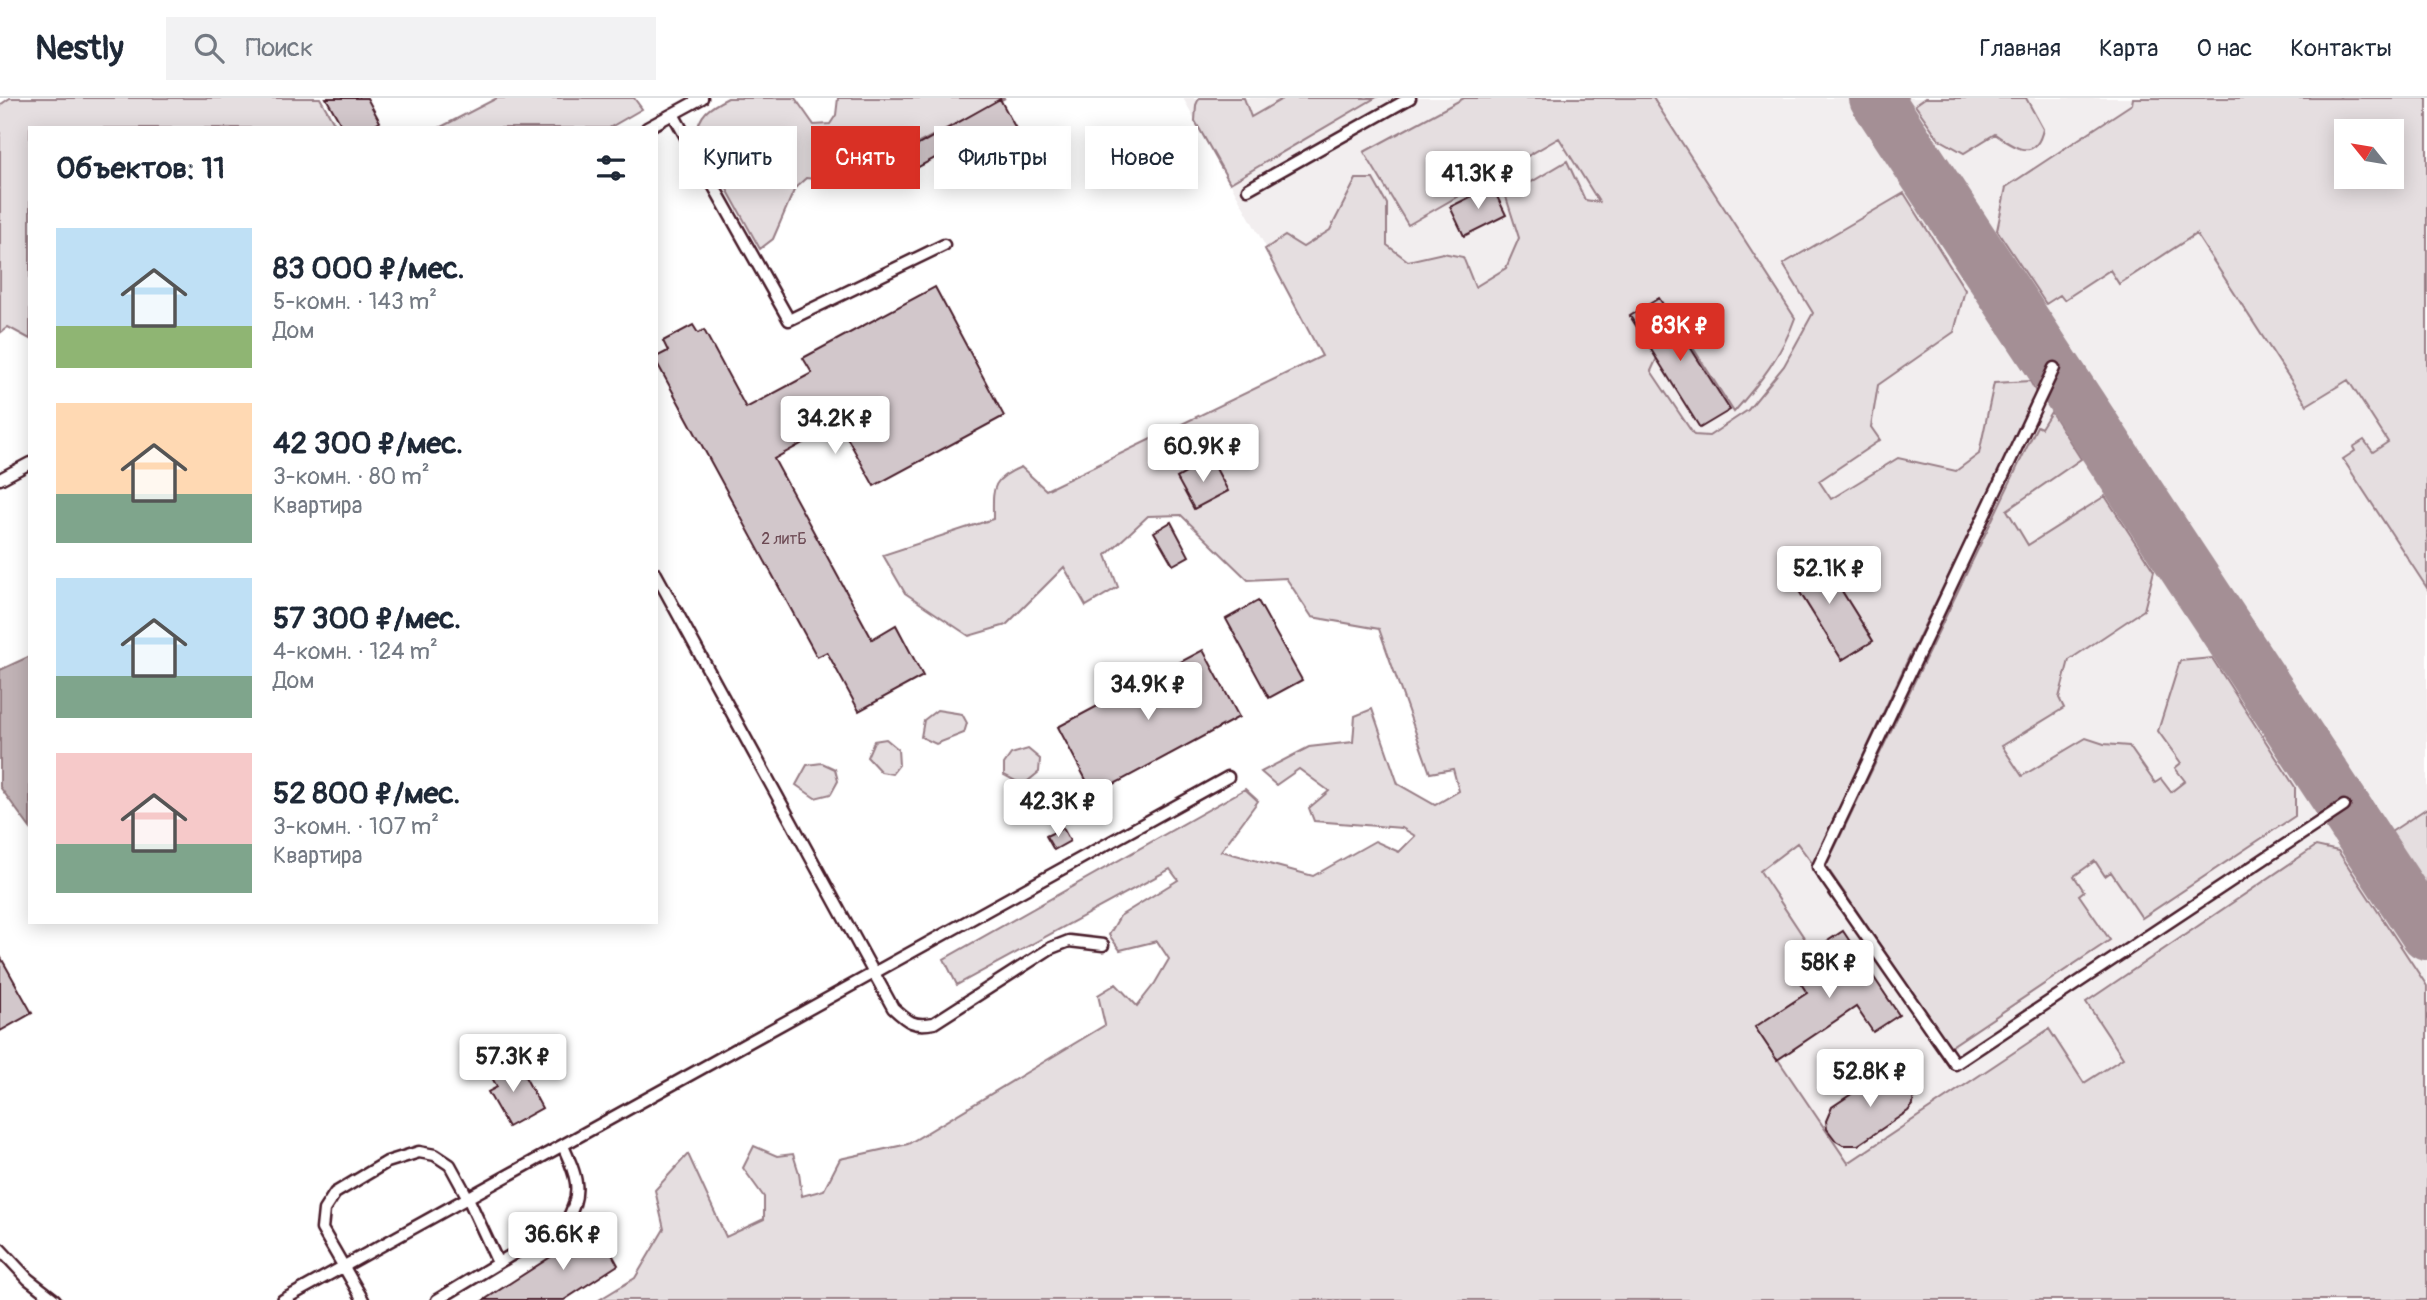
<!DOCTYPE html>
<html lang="ru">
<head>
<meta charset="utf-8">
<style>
  body { margin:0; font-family:Pangolin,sans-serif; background:#f2f2f3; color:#1f2937; height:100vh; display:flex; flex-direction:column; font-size:26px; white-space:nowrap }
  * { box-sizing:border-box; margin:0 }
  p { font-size:23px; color:#747a83 }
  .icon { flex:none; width:38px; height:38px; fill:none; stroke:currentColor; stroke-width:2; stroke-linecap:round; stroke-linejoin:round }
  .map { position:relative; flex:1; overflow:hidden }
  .side { position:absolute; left:28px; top:28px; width:630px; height:798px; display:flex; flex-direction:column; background:#fff; border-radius:0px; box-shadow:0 4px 18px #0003 }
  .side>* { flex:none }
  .top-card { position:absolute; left:679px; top:28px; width:665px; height:63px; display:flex; gap:14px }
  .needle { width:46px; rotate:300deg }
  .buttons { position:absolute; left:2334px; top:21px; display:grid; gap:14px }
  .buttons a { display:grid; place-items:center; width:70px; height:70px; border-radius:0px; background:#fff; box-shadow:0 4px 18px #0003; font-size:35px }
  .price { position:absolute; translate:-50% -60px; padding:0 16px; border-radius:7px; background:#fff; color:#222; font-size:23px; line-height:46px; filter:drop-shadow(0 2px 4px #0008) }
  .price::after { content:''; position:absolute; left:50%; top:42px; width:21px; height:16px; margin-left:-10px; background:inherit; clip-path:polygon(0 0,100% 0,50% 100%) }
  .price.selected { background:#d93025; color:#fff }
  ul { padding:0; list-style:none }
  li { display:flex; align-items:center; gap:21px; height:175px; padding:0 28px }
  li span { display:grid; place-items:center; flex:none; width:196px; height:140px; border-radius:0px; color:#555 }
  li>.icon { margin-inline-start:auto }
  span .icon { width:84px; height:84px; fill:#fffc; stroke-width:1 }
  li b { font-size:30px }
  h2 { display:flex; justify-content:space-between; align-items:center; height:84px; padding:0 28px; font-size:30px }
  .tag { padding:0 24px; border-radius:0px; background:#fff; box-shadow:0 4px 18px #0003; font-size:24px; line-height:63px }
  .tag.selected { background:#d93025; color:#fff }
  header { display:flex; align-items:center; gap:42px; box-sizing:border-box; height:98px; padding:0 35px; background:#fff; border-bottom:2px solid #e0e1e3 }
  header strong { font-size:33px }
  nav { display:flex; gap:38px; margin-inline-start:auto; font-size:24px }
  .search { width:490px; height:63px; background:#f2f2f3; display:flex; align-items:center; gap:18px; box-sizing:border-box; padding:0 24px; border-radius:0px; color:#747a83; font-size:26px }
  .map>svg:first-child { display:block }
  .built { fill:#f2eeef; fill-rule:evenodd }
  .green { fill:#e5dee0; stroke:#987e86; stroke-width:2; fill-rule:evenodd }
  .water { fill:#c1b3b6; stroke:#91787e; stroke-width:2 }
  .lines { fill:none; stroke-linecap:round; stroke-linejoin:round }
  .taxiway { stroke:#a48f95; stroke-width:54 }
  .building { fill:#d2c7cb; stroke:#4a1f2b; stroke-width:2 }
  .lane-casing { stroke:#4a1f2b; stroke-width:15 }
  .lane { stroke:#fff; stroke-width:10 }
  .labels { text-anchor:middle; stroke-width:5; stroke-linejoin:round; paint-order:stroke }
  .number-label { font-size:16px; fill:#6c4953 }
</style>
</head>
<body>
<header>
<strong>Nestly</strong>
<div class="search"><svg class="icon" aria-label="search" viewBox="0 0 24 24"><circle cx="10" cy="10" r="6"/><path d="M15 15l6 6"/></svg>Поиск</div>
<nav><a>Главная</a><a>Карта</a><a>О нас</a><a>Контакты</a></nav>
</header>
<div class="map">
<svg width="2427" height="1202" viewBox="0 0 2427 1202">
  <rect width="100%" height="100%" fill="#fff"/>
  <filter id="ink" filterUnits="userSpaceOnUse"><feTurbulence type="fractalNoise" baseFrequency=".0143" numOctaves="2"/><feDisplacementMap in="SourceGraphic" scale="14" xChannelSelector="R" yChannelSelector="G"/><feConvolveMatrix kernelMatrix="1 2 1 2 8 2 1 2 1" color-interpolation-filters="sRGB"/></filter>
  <g filter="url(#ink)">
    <path class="built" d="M1183 0H2427V1202H1825L1397 385ZM2347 33H2392V79H2347Z"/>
    <path class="green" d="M10 0H320L337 30H30V241L8 229 0 235V7Z
      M497 0H634L642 11 609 30H439Z
      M728 0H795L814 27 830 26 836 17 838 0H1005L871 70 833 83 806 80 795 90 773 141 760 151 697 37C698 16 710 9 728 0Z
      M1199 0H1244L1251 19 1284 0H1375L1230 85 1195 23 1196 7Z
      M1464 0H1653L1795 220C1783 255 1759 286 1734 314L1670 214 1668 236 1651 273 1694 337 1709 338 1748 312 1784 268 1813 215 1783 166 1904 95 1965 192 1954 234 1878 287 1871 329 1880 342 1819 383 1831 401 1898 360 1956 373 1979 356 1994 285 2030 283 2037 296 1909 559 1813 766 1797 745 1760 773 1813 853 1817 850 1844 891 1807 895 1756 929 1848 1065 2049 931 2084 985 2123 960 2086 904 2316 748 2338 753 2427 888V1202H599L635 1180 664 1131 655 1092 688 1056 726 1139 764 1121V1099L743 1070 754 1048 777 1058 793 1056 799 1075 802 1098 824 1092 840 1061 908 1046 1105 927 1098 897 1116 886 1137 908 1155 885 1169 861 1157 843 1120 852 1109 837 1120 818 1178 782 1170 771 957 887 944 861 1245 691 1258 703 1221 753 1313 778 1375 743 1399 754 1415 738 1402 730 1314 723 1309 710 1329 693 1299 671 1276 687 1261 674 1309 649 1353 644 1355 618 1372 611 1398 686 1435 707 1459 693 1453 671 1430 675 1379 531 1312 519 1286 480 1248 482 1181 417 1148 418 1106 457 1118 489 1086 508 1064 469 1006 527 969 538 905 495 883 457 993 421C993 390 990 382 1021 369L1046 392 1322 258 1265 151 1285 138 1303 149 1330 132 1356 81H1373L1387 106V147L1408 163 1443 155 1463 159 1475 189 1506 170 1519 140 1506 99 1567 63 1585 102 1599 104 1559 40 1408 127 1364 54ZM1817 453 1873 543 1842 562 1786 472Z
      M1925 0H2026L2043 31C2036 65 2013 49 1995 36L1964 55 1939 41 1915 7Z
      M2133 0H2427V490L2343 361 2355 353 2353 349 2364 342 2373 354 2388 344 2348 282 2307 307 2196 136 2119 186 2110 172 2064 202 2060 197 2046 206 1997 132 2006 89 2132 6ZM2347 33H2392V79H2347Z
      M2051 314 2081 361 2007 412 2028 447 2105 398 2154 473 2144 512 2069 562 2059 600 2064 610 2002 648 2022 678 2086 640 2104 646 2129 648 2155 685 2161 681 2171 694 2185 683 2175 670 2181 665 2158 633 2180 563 2212 560 2295 689V718L2142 820 2111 774 2105 778 2095 763 2074 778 2084 793 2079 797 2110 842 1950 949 1826 768 2037 328 2041 330Z
      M937 612 962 616 967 625 964 635 936 646 921 639 924 622Z
      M886 641 898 651 899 667 892 676 881 674 867 659 874 643Z
      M1028 651 1040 661 1039 674 1023 687 1004 677V666L1011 656Z
      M822 665 835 671 838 683 831 696 815 700 796 687 807 667Z
      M2427 710V790L2391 734Z"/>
    <path class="water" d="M30 558V730L0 689V572Z"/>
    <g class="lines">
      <path class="taxiway" d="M1876 0 2427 835"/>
    </g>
    <path class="building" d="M326 0H367L380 24 370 30H343Z
      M1000 1 1021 40 988 58 977 37 915 71 906 54Z
      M1492 88 1506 117 1464 138 1450 109Z
      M935 189 1004 318 874 388 839 325 774 361 872 541 896 527 923 578 859 613 827 554 817 559 656 263V259L668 253 663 243 693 227 698 235 704 232 746 310 812 275 803 260Z
      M1659 200 1730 312 1700 330 1630 218Z
      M1211 361 1228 393 1194 411 1177 380Z
      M1171 424 1189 458 1173 467 1154 434Z
      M1817 453 1873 543 1842 562 1786 472Z
      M1258 503 1302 582 1269 600 1226 521Z
      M1203 552 1239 619 1094 697 1058 629Z
      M1063 730 1070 743 1054 752 1046 738Z
      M1843 833 1899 917 1873 934 1856 909 1777 962 1755 929 1807 895 1800 884 1828 866 1817 850Z
      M0 858 32 915 0 933Z
      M516 962 542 1010 508 1029 488 994 497 989 490 976Z
      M1891 974 1905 979 1914 991 1913 1007 1908 1013 1858 1047H1843L1836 1043 1827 1031 1826 1023 1832 1009 1883 975Z
      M597 1129 618 1167 564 1202H484Z"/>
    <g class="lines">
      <defs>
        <path id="lane" d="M673 16 789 222 944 147
          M647 30 702 0
          M1248 91 1410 0
          M2054 270 1818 769 1955 966 2344 708
          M0 381 30 365
          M656 476 893 910C908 924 914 929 934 925L1051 850 1069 843 1103 847
          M0 1151 28 1181 55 1202
          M283 1202 1228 679
          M363 1202 322 1131 324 1112 335 1095 387 1064 419 1054 435 1057 450 1067 468 1100 498 1165
          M437 1202 566 1124C584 1094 576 1077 563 1048"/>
      </defs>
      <use href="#lane" class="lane-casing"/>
      <use href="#lane" class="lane"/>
    </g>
  </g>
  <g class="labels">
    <g class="number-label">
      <text x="784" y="446">2 литБ</text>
    </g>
  </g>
</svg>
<div class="buttons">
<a><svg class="needle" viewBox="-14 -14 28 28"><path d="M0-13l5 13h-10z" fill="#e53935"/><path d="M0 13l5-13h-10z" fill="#747a83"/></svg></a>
</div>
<b class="price" style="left:1478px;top:113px">41.3K ₽</b>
<b class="price selected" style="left:1680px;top:265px">83K ₽</b>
<b class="price" style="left:835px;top:358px">34.2K ₽</b>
<b class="price" style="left:1203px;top:386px">60.9K ₽</b>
<b class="price" style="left:1829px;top:508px">52.1K ₽</b>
<b class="price" style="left:1148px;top:624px">34.9K ₽</b>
<b class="price" style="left:1058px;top:741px">42.3K ₽</b>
<b class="price" style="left:1829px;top:902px">58K ₽</b>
<b class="price" style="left:513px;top:996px">57.3K ₽</b>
<b class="price" style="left:1870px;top:1011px">52.8K ₽</b>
<b class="price" style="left:563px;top:1174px">36.6K ₽</b>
<div class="top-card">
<a class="tag">Купить</a>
<a class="tag selected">Снять</a>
<a class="tag">Фильтры</a>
<a class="tag">Новое</a>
</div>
<section class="side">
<h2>Объектов: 11<svg class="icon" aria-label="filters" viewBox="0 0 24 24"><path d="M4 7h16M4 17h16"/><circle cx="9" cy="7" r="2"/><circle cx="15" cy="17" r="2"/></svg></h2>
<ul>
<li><span style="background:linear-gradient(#bfe0f5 70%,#8fb573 0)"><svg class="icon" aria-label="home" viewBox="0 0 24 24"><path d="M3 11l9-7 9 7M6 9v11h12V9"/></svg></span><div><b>83 000 ₽/мес.</b><p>5-комн. · 143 m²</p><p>Дом</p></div></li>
<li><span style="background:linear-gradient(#ffd9b3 65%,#7fa58c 0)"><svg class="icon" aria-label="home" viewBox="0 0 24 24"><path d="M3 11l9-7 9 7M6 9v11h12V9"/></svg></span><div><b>42 300 ₽/мес.</b><p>3-комн. · 80 m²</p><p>Квартира</p></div></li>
<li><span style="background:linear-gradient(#bfe0f5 70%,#7fa58c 0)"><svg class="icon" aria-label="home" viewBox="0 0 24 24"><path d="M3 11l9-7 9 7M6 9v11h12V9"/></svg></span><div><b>57 300 ₽/мес.</b><p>4-комн. · 124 m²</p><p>Дом</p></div></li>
<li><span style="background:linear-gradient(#f6c9c9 65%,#7fa58c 0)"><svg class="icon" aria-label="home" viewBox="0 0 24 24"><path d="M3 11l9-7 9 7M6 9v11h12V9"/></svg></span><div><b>52 800 ₽/мес.</b><p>3-комн. · 107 m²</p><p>Квартира</p></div></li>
</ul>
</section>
</div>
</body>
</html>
